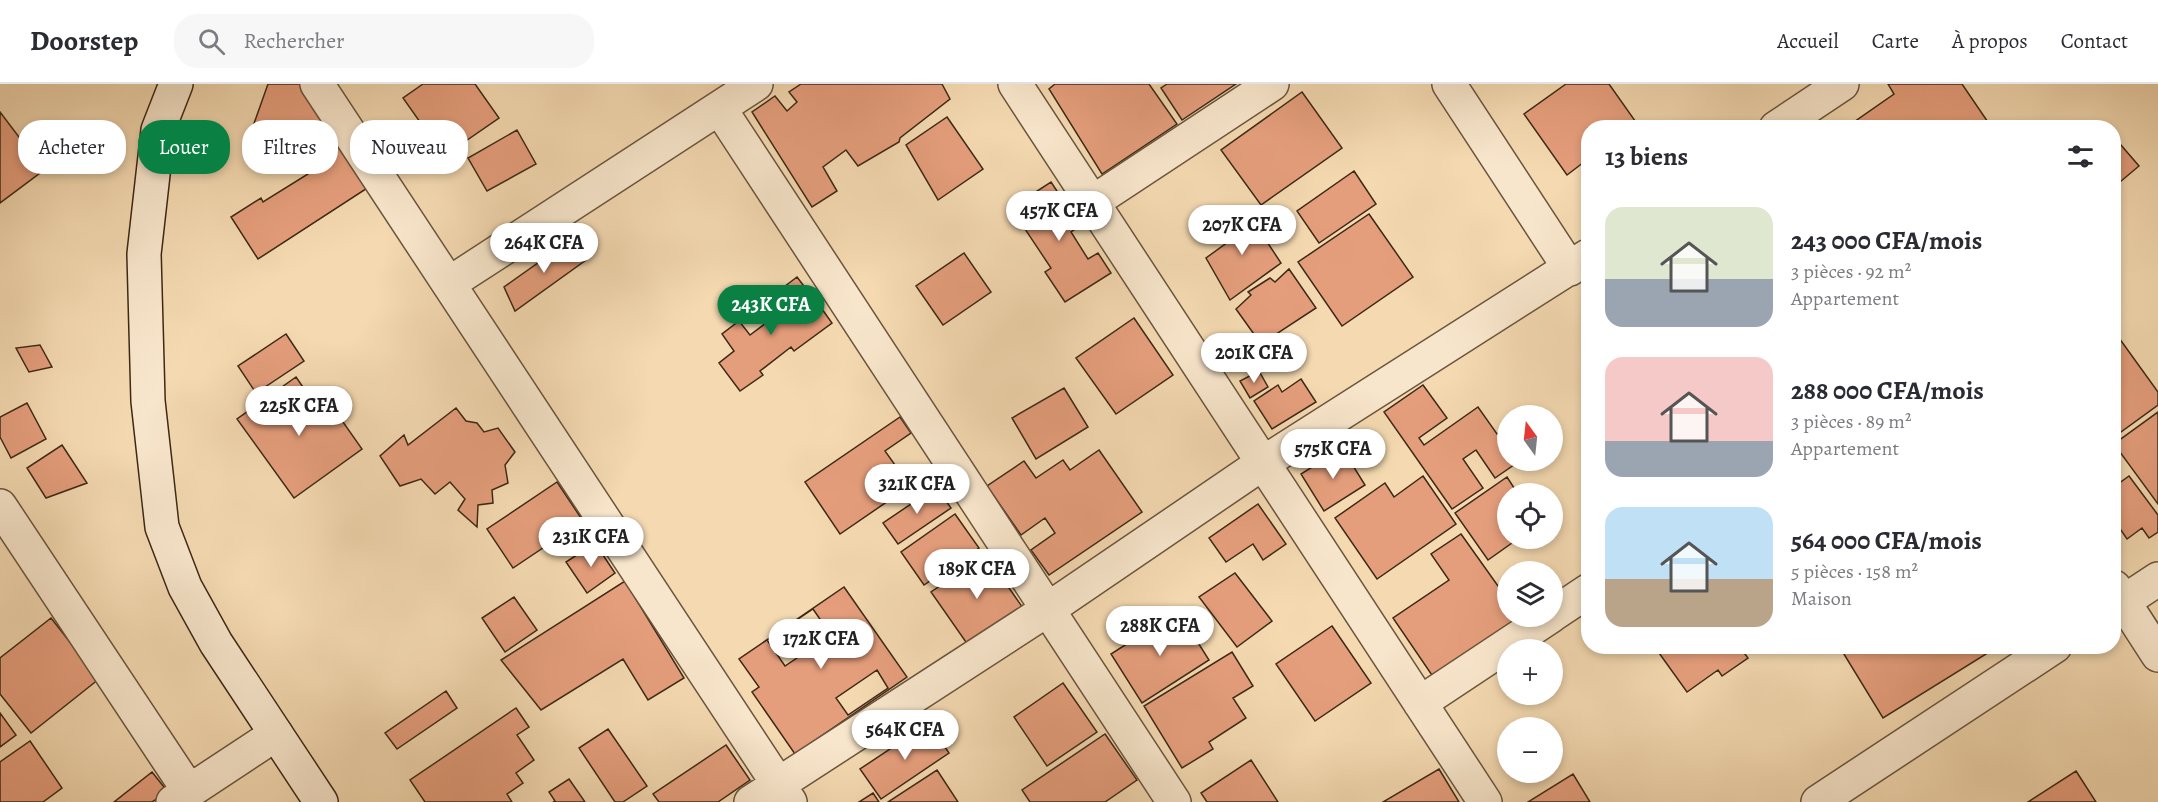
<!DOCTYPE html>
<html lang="fr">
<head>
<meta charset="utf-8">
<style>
  body { margin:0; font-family:Alegreya,serif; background:#f7f7f7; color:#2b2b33; height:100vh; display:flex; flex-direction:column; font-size:22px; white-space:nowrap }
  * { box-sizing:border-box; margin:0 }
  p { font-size:20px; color:#7c7c81 }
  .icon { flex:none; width:33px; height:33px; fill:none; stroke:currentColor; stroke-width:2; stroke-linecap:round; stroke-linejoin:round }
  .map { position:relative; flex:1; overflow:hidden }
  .details { position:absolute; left:1581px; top:36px; width:540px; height:534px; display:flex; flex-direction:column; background:#fff; border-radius:24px; box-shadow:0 3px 9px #0003 }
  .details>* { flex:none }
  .banner { position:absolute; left:18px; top:36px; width:570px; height:54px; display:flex; gap:12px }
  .needle { width:39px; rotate:345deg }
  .tools { position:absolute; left:1497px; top:321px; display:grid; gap:12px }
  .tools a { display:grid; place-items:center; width:66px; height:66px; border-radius:50%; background:#fff; box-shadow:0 3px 9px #0003; font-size:30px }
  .price { position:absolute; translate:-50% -51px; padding:0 14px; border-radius:21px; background:#fff; color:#222; font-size:20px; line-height:39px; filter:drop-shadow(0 2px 3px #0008) }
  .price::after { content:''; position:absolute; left:50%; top:36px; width:18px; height:14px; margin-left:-9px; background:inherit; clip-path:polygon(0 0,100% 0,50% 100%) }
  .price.selected { background:#0b8043; color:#fff }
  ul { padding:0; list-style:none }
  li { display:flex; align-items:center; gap:18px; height:150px; padding:0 24px }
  li span { display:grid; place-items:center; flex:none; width:168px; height:120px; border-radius:18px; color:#555 }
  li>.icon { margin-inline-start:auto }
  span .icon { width:72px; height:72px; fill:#fffc; stroke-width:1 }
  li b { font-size:26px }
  h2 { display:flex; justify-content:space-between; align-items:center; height:72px; padding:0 24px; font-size:26px }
  .tag { padding:0 21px; border-radius:24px; background:#fff; box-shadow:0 3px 9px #0003; font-size:21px; line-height:54px }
  .tag.selected { background:#0b8043; color:#fff }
  header { display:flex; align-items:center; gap:36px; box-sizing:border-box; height:84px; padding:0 30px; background:#fff; border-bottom:2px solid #e1e1e2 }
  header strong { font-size:28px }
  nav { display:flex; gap:33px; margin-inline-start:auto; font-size:21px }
  .search { width:420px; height:54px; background:#f7f7f7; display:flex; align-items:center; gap:15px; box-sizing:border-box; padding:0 21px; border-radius:24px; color:#7c7c81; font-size:22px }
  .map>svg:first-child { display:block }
  .building { fill:#e59e7c; stroke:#3c2916; stroke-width:1.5; fill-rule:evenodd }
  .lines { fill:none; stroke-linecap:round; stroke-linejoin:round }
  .street-casing { stroke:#6a553d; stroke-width:36 }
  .secondary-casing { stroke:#3c2916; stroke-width:36 }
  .street { stroke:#f8e6cc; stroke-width:33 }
  .secondary { stroke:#f8e6cc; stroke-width:33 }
</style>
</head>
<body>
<header>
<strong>Doorstep</strong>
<div class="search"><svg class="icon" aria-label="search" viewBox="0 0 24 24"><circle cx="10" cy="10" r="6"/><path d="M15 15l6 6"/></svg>Rechercher</div>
<nav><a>Accueil</a><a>Carte</a><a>À propos</a><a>Contact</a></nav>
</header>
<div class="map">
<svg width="2158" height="718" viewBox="0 0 2158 718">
  <rect width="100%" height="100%" fill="#f4d9b1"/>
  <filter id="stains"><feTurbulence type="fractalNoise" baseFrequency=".00333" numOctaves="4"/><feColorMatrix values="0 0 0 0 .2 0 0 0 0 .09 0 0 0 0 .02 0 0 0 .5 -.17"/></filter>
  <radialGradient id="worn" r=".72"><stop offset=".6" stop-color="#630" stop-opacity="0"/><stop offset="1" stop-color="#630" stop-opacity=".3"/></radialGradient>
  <path class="building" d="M268 0H305L372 101 258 175 231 133 261 114 263 118 308 90 281 48 252 67 246 62Z
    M423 0H475L499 34 444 72 403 14Z
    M801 0H942L950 15 900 54 899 58 858 82 846 66 823 83 837 107 812 123 752 28 775 12 787 27 797 18 789 8Z
    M1055 0H1149L1177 40 1102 90 1049 5Z
    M1167 0H1236L1182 36 1161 4Z
    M1566 0H1609L1638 41 1634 44H1588V75L1567 91 1524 30Z
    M1888 0H1962L1992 44H1858L1854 38 1894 10Z
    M1302 8 1342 64 1261 121 1221 66Z
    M0 28 44 86 0 119Z
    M947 33 983 85 938 116 906 61Z
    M517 46 536 80 487 107 468 74Z
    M2114 53 2139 82 2114 103Z
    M1354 87 1376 120 1319 159 1297 127Z
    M1051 98 1080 142 1071 148 1088 175 1098 169 1111 189 1065 218 1045 188 1051 184 1011 124Z
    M1246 126 1281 179 1230 216 1206 174 1232 155 1223 141Z
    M1369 130 1413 193 1342 242 1298 178Z
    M573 154 586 176 515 227 504 203Z
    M964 169 991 208 943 241 916 202Z
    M1289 185 1316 224 1261 260 1236 225 1251 211 1248 208 1270 194 1275 198Z
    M797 193 810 210 792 223 804 238 822 225 832 239 794 267 791 263 760 287 763 291 740 307 719 279 734 267 722 250 739 237 750 251 774 233 763 219Z
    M1134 234 1173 291 1116 330 1076 274Z
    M2114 247 2158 308V321L2114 353Z
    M286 250 304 277 256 309 238 282Z
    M40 261 52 283 29 288 16 264Z
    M1259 287 1268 303 1250 314 1240 297Z
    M296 293 318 325 329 318 362 365 294 414 237 335Z
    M1301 295 1316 318 1272 345 1254 317 1278 301 1282 308Z
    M1423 301 1447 334 1419 354 1424 361 1478 323 1497 350 1508 342V376H1521L1495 394 1476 366 1463 375 1483 404 1452 425 1384 328Z
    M1064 304 1088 343 1036 375 1012 334Z
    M27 319 46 355 11 374 0 353V333Z
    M456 324 466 337 477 339 484 348 498 344 515 368 505 381 508 399 492 406 493 419 478 421 477 443 458 426 465 415 450 398 435 410 421 395 400 402 380 372 404 351 408 361Z
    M2158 328V420L2114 360Z
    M900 333 911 349 885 367 910 402 840 450 805 398Z
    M62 361 87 399 46 414 27 384Z
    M1342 364 1365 401 1324 427 1301 390Z
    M1099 366 1142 428 1049 491 1031 466 1055 449 1045 434 1021 451 987 402 1024 377 1036 394 1063 376 1070 386Z
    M1423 392 1456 440 1377 495 1335 434 1385 399 1394 413Z
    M2129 392 2158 431V448L2149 454 2142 444 2127 455 2114 436V403Z
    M1507 393 1518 410H1508V454H1519L1488 476 1455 429Z
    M557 398 583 437 513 484 487 445Z
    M936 403 951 424 898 460 883 439Z
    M1258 420 1286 460 1263 476 1253 460 1226 478 1209 454Z
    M955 430 979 464 924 501 901 468Z
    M1461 450 1508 516V532H1519L1525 541 1438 600 1393 534 1449 496 1431 470Z
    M595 459 615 489 587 509 566 478Z
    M986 471 1023 524 968 561 931 508Z
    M1235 489 1272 537 1237 563 1199 513Z
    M625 497 684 594 648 616 623 575 541 626 501 576Z
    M844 503 907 593 795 670 752 608 759 603 739 575ZM813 525 831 551 785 582 767 556ZM877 586 888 604 848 631 836 614Z
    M514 513 537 546 505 568 482 534Z
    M1178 527 1209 576 1142 619 1111 570Z
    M51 534 99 595 31 649 0 610V574Z
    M1332 542 1371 599 1315 637 1276 580Z
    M1654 562H1739L1748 574 1722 592 1718 586 1687 608Z
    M1839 562H1999L1883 634Z
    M1232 568 1253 602 1233 614 1246 634 1209 658 1213 665 1182 684 1144 622Z
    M1063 599 1097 648 1047 682 1014 633Z
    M446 607 457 624 397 665 385 649Z
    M516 624 529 643 517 651 534 676 516 689 523 699 507 710 512 718H425L410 696Z
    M0 629 16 651 0 663Z
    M929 639 949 669 881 715 860 685Z
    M608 645 647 702 623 718H615L579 664Z
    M1105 650 1137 696 1105 718H1030L1022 706Z
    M30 657 62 704 43 718H0V678Z
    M726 661 750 696 718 718H659L653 710Z
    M1251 676 1278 718H1207L1201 709Z
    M1439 685 1459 718H1383Z
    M937 686 958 718H888Z
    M2076 687 2096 718H2028Z
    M152 688 168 708 152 718H114Z
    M1573 690 1590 718H1528Z
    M569 695 585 718H553L555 717 549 708Z
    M873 709 879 718H859Z"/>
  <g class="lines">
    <defs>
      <path id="street" d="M317 0 790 718
        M1015 0 1485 718
        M1449 0 1570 185
        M720 25 1174 718
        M1776 44 1842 0
        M1093 118 1272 0
        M450 199 756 0
        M0 422 189 707
        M2114 503 2158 571
        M2114 524 2158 495
        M1552 531 1588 507
        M1420 619 1551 532
        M173 718 276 650
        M751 718 1047 526 1263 379 1588 172
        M1818 718 2055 562"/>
      <path id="secondary" d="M176 0 158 46 144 170 148 317 162 443 185 503 216 559 321 718"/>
    </defs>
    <use href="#street" class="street-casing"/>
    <use href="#secondary" class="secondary-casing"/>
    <use href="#street" class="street"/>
    <use href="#secondary" class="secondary"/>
  </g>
  <rect width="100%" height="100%" filter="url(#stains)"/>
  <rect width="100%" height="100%" fill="url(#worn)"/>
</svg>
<div class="tools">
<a><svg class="needle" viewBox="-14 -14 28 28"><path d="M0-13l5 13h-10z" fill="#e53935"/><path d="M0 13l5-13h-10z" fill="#7c7c81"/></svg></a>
<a><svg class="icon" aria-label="locate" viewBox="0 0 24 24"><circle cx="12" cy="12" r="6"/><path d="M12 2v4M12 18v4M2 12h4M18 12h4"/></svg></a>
<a><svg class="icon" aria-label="layers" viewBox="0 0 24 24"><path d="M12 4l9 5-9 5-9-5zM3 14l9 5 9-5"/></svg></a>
<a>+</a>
<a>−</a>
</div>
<b class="price" style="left:1059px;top:158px">457K CFA</b>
<b class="price" style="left:1242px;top:172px">207K CFA</b>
<b class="price" style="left:544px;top:190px">264K CFA</b>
<b class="price selected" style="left:771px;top:252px">243K CFA</b>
<b class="price" style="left:1254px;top:300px">201K CFA</b>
<b class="price" style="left:299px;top:353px">225K CFA</b>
<b class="price" style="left:1333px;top:396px">575K CFA</b>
<b class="price" style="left:917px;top:431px">321K CFA</b>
<b class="price" style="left:591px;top:484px">231K CFA</b>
<b class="price" style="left:977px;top:516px">189K CFA</b>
<b class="price" style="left:1160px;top:573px">288K CFA</b>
<b class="price" style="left:821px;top:586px">172K CFA</b>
<b class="price" style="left:905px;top:677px">564K CFA</b>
<div class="banner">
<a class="tag">Acheter</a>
<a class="tag selected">Louer</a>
<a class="tag">Filtres</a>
<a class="tag">Nouveau</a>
</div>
<section class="details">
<h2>13 biens<svg class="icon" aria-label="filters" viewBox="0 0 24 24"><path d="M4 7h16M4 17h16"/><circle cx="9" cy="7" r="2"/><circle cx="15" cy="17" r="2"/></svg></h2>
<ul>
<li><span style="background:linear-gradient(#dfe7d0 60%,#9aa5b1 0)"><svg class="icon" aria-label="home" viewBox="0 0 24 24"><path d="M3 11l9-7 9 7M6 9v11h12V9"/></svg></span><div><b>243 000 CFA/mois</b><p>3 pièces · 92 m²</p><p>Appartement</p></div></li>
<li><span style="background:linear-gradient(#f6c9c9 70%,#9aa5b1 0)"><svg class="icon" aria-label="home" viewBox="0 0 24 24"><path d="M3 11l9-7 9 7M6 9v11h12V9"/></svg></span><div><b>288 000 CFA/mois</b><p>3 pièces · 89 m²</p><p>Appartement</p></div></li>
<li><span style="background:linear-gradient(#bfe0f5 60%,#b9a48a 0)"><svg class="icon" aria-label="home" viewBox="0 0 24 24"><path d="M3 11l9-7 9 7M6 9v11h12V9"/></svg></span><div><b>564 000 CFA/mois</b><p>5 pièces · 158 m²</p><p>Maison</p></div></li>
</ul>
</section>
</div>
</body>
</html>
